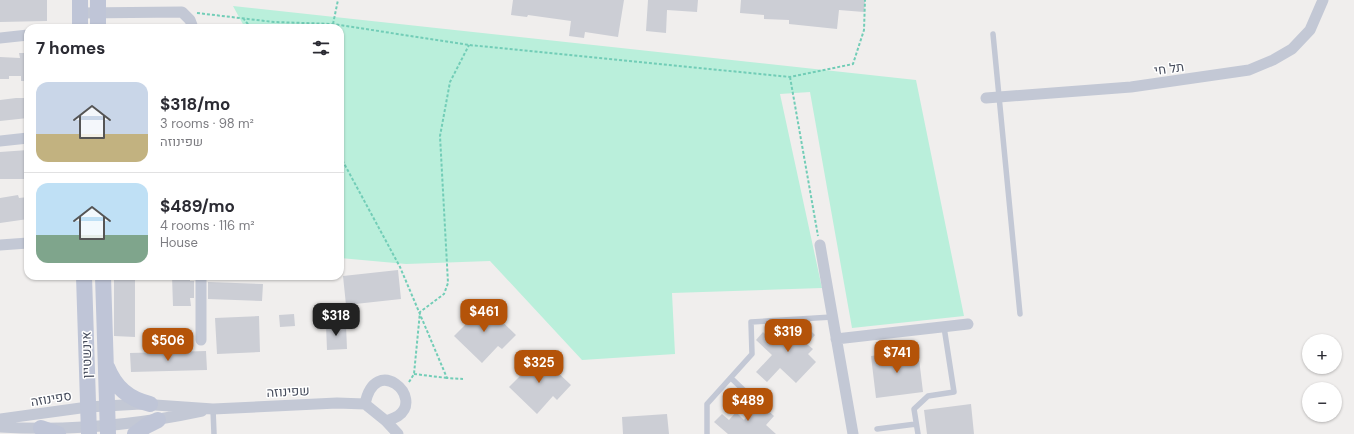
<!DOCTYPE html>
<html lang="en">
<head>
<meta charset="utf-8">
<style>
  body { margin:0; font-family:"DM Sans",Heebo,sans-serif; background:#f7f7f7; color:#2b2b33; height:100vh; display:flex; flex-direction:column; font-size:15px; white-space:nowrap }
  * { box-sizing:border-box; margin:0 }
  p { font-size:13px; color:#7c7c81 }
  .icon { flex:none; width:22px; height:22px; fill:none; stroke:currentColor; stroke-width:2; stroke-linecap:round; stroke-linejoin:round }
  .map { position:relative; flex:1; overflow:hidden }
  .side { position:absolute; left:24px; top:24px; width:320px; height:256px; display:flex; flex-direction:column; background:#fff; border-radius:12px; box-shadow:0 1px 3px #0004 }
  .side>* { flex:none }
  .tools { position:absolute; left:1302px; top:334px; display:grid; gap:8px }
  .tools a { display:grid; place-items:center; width:40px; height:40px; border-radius:50%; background:#fff; box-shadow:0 1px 3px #0004; font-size:20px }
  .price { position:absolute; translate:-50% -34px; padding:0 9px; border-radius:8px; background:#b45309; color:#fff; font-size:13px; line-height:26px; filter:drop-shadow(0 1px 2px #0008) }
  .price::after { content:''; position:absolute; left:50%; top:24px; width:12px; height:9px; margin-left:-6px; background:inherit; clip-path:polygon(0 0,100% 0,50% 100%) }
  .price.current { background:#222; color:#fff }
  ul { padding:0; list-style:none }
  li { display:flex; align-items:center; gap:12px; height:100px; padding:0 12px }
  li+li { border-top:1px solid #e1e1e2 }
  li span { display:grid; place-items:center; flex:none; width:112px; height:80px; border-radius:12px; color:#555 }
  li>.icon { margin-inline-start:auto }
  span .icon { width:48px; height:48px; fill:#fffc; stroke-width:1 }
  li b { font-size:17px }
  h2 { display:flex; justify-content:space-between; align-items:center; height:48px; padding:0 12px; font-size:17px }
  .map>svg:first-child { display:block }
  .green { fill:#baefdb }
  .building { fill:#ccced5 }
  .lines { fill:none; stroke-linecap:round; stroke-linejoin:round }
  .path { stroke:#72cdb7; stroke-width:2; stroke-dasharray:3 2; stroke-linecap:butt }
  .lane { stroke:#c3c8d5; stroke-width:5.5 }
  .street { stroke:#c3c8d5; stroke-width:11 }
  .secondary { stroke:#bfc5d7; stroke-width:16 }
  .labels { text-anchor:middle; stroke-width:3; stroke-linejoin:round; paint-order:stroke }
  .street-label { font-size:13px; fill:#454b5b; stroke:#fff }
</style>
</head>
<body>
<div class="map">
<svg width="1354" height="434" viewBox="0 0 1354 434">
  <rect width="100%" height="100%" fill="#f0eeed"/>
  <path class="green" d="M233 6 916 80 964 316 852 328 810 92 780 94 822 288 672 293 675 354 582 360 490 261 406 264 340 258V28H245Z"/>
  <path class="building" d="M0 0H47V21L0 22Z
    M513 0H624L618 37 585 32 584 38 569 36 571 21 528 15 527 17 511 15Z
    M648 0H698L697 12 667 10 666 33 646 31Z
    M741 0H865L864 12 839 10 837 29 789 24V20L764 19V15L740 13Z
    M19 53H28V81H21V76H9V79H0V57L20 58Z
    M16 98H28V118L0 121V100Z
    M28 150V179H0V152Z
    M18 195 19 198 28 197V219L0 223V198Z
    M398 270 401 299 346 305 343 276Z
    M114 276H135V337L114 336Z
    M172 276H190V281H194V298H190L191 306H173Z
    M208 282 263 284 262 301 208 299Z
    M481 301 516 335 502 349 498 346 482 363 454 336 472 318 468 315Z
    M294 314 295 326 280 327 279 315Z
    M259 316 260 352 217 354 215 318Z
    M799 323H803L815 335 807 344 813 349 808 354 816 362 796 383 780 368 767 382 756 372 772 355 756 340 763 332 770 339 777 331 785 338Z
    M326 325H346L347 349 327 350Z
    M918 350 923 392 876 398 871 356Z
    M206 351 207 370 131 372 130 353Z
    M536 352 571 385 557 400 553 396 537 414 509 387 527 369 523 366Z
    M759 402 774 416 766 425 776 434H728L714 422 722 414 729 420 736 412 744 420Z
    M971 404 974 434H927L924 410Z
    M667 414 669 434H623L622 417Z"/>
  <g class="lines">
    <path class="path" d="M197 13 274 22 333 24 469 45 790 77 853 64 864 30 865 0
      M243 18 251 28
      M333 24 338 0
      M790 77 818 236
      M340 156 400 267 447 378 463 379
      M414 374 447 378
      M409 382 414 374 420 312 444 294 448 283 440 136 450 82 469 45"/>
    <path class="lane" d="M993 34 1020 314
      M731 378 754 400
      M213 409 214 434
      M877 429 916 424
      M707 434V404L752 354 751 322 832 317
      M918 434 914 409 928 396 954 392 944 327"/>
    <path class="street" d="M80 13 182 12 190 20 193 28
      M0 38 28 35
      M986 98 1131 87 1249 70 1273 60 1292 49 1310 30 1323 0
      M0 141 28 138
      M0 245 28 243
      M820 245 853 434
      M201 276V340
      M836 339 968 324
      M365 404C375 353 425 397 398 416 394 418 390 420 386 421
      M365 404 386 421 398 434
      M0 419 88 407 141 404 213 409 337 403 365 404
      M0 427C67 431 137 425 202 411"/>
    <path class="secondary" d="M80 0V28
      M98 0V28
      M84 276 89 434
      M103 276 108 434
      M107 367C115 387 128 399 150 404
      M41 428 58 434
      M135 434 146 426 158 420"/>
  </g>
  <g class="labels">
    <g class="street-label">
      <text transform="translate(1169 68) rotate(-8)" y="5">תל חי</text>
      <text transform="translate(86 355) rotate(-91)" y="5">אינשטיין</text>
      <text transform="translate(288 391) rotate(-3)" y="5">שפינוזה</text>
      <text transform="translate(51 398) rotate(-9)" y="5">ספינוזה</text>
    </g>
  </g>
</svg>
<div class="tools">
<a>+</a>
<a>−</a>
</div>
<b class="price" style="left:484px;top:333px">$461</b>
<b class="price current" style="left:336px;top:337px">$318</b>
<b class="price" style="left:788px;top:353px">$319</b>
<b class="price" style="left:168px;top:362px">$506</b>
<b class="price" style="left:897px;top:374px">$741</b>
<b class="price" style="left:539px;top:384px">$325</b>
<b class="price" style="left:748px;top:422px">$489</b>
<section class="side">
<h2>7 homes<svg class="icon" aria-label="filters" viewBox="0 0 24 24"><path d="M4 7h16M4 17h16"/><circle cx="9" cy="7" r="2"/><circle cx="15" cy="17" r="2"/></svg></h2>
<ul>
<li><span style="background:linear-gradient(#c9d6e8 65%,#c2b280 0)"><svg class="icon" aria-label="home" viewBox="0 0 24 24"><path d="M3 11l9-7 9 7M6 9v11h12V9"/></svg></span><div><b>$318/mo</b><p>3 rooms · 98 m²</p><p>שפינוזה</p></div></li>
<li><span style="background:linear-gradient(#bfe0f5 65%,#7fa58c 0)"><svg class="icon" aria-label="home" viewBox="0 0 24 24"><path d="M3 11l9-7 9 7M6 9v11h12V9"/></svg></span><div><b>$489/mo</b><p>4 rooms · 116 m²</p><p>House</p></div></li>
</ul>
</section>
</div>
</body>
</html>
